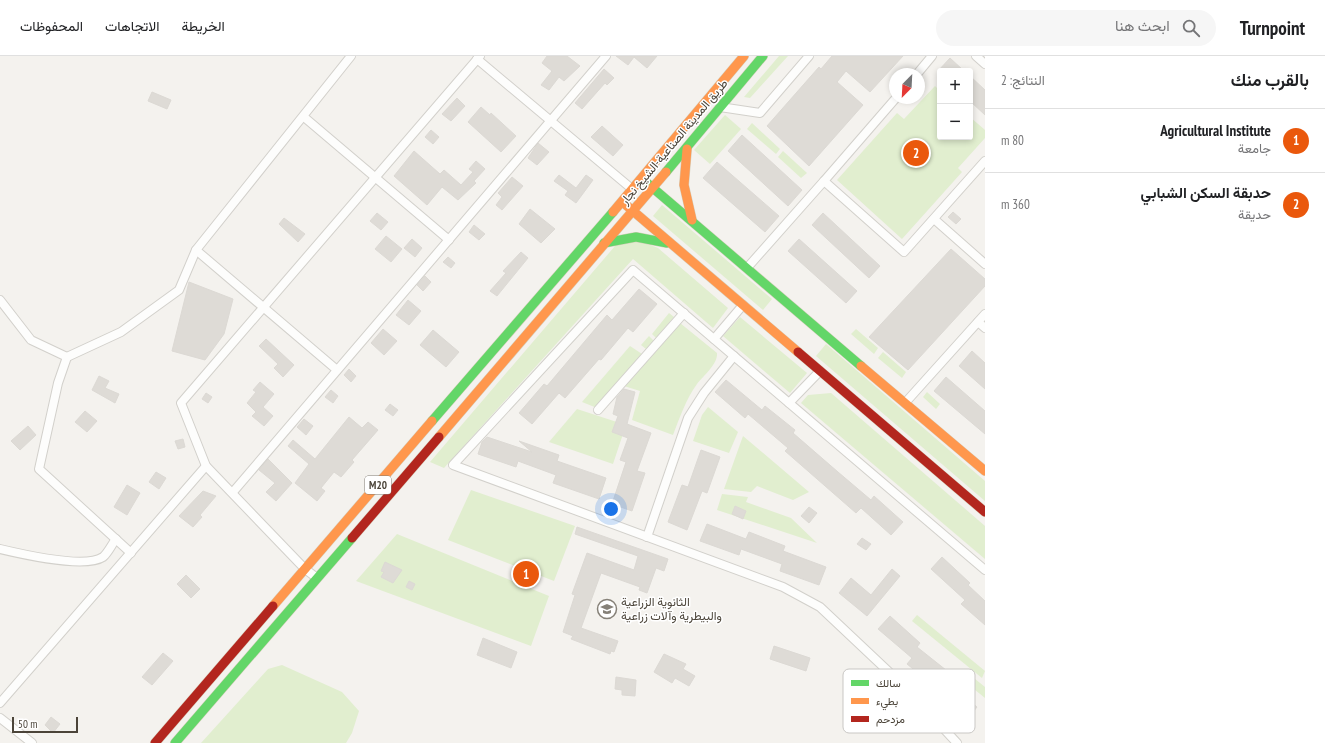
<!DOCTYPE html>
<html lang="ar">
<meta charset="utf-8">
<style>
:root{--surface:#fff;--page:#f6f6f6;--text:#202124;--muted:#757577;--line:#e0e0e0;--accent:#ea580c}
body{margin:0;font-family:"PT Sans Narrow",Vazirmatn,sans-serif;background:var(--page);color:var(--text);direction:rtl}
.controls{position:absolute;right:12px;top:12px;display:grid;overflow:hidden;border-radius:4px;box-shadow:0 2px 6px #0003}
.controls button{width:36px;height:36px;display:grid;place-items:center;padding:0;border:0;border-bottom:1px solid var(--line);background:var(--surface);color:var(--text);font:20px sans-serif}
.compass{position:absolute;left:889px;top:12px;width:36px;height:36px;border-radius:50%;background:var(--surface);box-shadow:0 2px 6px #0003;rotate:204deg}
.scale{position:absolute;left:12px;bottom:10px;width:66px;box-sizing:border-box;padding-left:4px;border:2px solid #4b4439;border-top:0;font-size:11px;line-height:14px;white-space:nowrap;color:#4b4439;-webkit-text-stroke:3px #fff;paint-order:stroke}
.you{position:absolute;left:611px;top:453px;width:14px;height:14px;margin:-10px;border:3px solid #fff;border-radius:50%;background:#1a73e8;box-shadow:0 0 0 6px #1a73e833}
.badge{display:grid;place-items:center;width:26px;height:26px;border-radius:50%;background:var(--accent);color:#fff;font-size:13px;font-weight:700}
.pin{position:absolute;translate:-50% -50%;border:2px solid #fff;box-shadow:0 1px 4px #0006}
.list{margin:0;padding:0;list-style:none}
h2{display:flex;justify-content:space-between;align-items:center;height:52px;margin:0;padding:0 16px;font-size:17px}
h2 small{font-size:13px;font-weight:400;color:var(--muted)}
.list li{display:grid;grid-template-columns:26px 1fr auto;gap:12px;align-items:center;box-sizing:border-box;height:64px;padding:0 16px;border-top:1px solid var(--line)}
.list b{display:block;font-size:15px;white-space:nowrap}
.list p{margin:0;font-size:13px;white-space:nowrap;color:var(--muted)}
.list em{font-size:13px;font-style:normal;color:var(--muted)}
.icon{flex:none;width:22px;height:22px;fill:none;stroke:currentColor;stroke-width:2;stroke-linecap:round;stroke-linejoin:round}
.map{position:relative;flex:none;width:985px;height:687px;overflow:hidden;direction:ltr}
header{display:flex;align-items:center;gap:24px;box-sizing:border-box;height:56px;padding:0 20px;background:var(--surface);border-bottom:1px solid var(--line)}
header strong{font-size:19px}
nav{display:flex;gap:22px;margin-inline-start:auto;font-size:14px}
.search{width:280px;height:36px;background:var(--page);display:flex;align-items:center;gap:10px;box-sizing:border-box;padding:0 14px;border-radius:22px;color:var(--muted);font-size:15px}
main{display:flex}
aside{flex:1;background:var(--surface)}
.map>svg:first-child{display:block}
.green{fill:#e1eecf}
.building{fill:#dedbd6;stroke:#dcd9d4}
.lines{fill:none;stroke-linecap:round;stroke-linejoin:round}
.street-casing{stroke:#d2d0cb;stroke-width:10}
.fast-casing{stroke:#d6cebb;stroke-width:10}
.slow-casing{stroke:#d6cebb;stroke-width:10}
.jam-casing{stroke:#d6cebb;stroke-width:10}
.street{stroke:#fdfdfc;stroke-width:8}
.fast{stroke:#63d668;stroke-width:9}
.slow{stroke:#ff974d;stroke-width:9}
.jam{stroke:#b3261e;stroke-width:9}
.labels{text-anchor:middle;stroke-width:3;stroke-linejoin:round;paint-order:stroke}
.shield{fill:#fff;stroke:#817c74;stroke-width:1}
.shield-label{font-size:11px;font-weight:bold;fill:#4b4439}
.street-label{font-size:12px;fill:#4b4439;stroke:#fff}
.poi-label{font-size:12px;fill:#4b4439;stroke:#fff;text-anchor:start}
.key{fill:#fff;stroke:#c9c7c4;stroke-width:1}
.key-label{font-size:11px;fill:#4b4439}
</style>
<header>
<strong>Turnpoint</strong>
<div class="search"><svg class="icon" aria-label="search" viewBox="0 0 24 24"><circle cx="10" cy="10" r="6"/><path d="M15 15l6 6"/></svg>ابحث هنا</div>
<nav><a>الخريطة</a><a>الاتجاهات</a><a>المحفوظات</a></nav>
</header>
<main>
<aside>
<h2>بالقرب منك<small>النتائج: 2</small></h2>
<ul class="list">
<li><span class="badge">1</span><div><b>Agricultural Institute</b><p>جامعة</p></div><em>80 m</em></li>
<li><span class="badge">2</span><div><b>حدبقة السكن الشبابي</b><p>حديقة</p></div><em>360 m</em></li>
</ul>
</aside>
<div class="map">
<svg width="985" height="687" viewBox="0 0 985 687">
<rect width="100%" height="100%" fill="#f4f2ee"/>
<g class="green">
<polygon points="779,0 788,0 750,42 744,41"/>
<polygon points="935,30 940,35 940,81 970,81 970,61 985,74 985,82 958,112 962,116 902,183 837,124 897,57 904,63"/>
<polygon points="725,59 741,73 710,108 694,94"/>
<polygon points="752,67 780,93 776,98 747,73"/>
<polygon points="783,95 807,117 801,122 778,101"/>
<polygon points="662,149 772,243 763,254 653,160"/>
<polygon points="621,183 638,184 658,192 728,252 713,272 633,203 444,412 430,406"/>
<polygon points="669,257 674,261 656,282 652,278"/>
<polygon points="740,261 807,317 790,337 723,280"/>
<path d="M680,267l37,30c1,11 -13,22 -20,31 -11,15 -17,33 -24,51l-41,-15 8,-29 -16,-5z"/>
<polygon points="856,273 878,292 874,298 851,278"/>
<polygon points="649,280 654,285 646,293 641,289"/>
<polygon points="826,288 985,425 985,445 816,300"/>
<polygon points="630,290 642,298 597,352 582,346"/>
<polygon points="883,296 906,316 902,322 878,302"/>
<polygon points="927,336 940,348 936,353 923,341"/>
<polygon points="831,337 985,470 985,503 801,347 808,339"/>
<polygon points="708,351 738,376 729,397 693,385 702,359"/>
<polygon points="577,353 626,369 613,408 549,386"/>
<polygon points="743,380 809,436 793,444 757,430 751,436 724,433"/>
<polygon points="471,434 575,470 554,525 448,484"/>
<polygon points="722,438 748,441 746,446 791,462 817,487 717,454"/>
<polygon points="397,478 549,540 531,590 356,525"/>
<polygon points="917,559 985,615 982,622 912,565"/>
<polygon points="282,609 342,636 359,655 352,677 346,687 201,687 268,613"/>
<polygon points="964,614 985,631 985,642 959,621"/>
</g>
<g class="building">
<polygon points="547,0 567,0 580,10 564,25 559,21 549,34 541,29 552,15 542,7"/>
<polygon points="616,0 657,0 647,12 634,1 628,9"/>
<polygon points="832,0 903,0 870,36 846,15 837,26 863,49 809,110 767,70 819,11 821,13"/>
<polygon points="950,2 964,15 938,15"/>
<polygon points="604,13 614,22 607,29 605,27 582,53 575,47"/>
<polygon points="970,20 985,34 985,59 970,45"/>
<polygon points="152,36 171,44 167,53 148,45"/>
<polygon points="457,42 465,50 451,65 442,58"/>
<polygon points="481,51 490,59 491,57 516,80 501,96 468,66"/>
<polygon points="602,70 623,89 613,100 591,81"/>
<polygon points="431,74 439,81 433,88 425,81"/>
<polygon points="742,79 802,134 788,150 728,95"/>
<polygon points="538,87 549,96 537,109 528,102"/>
<polygon points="414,95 440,118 444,114 461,129 473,116 469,113 476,105 485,113 474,125 476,127 458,144 442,131 427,149 394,120"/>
<polygon points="717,106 779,160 765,176 703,122"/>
<polygon points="559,119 576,132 586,119 593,124 576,147 565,139 568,135 554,125"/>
<polygon points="512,121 523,130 502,154 496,149 502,141 498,137"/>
<polygon points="530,153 555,173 541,187 519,168"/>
<polygon points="953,156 961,163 956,168 948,161"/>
<polygon points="377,157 388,166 381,174 370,165"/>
<polygon points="823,157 880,210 869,222 812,169"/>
<polygon points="284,162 305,178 298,186 279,168"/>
<polygon points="474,169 485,178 479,184 469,176"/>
<polygon points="386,180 402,193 391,206 375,193"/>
<polygon points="412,183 422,192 415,201 404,192"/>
<polygon points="799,183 857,235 846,247 788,195"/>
<polygon points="951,193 985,223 985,230 908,314 869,281"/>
<polygon points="521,196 528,202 497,240 490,235 506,217 503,215"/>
<polygon points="448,201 455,207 451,212 443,206"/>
<polygon points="425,220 431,226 423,235 417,229"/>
<polygon points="189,226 233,243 224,278 205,304 172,295"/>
<polygon points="639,233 657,248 633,276 628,272 601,304 599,303 565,342 559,337 532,368 519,357 544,328 547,330 607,259 612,264"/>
<polygon points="408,244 421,255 409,269 396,259"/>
<polygon points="383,273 397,285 384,299 371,287"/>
<polygon points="433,274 459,296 446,311 420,289"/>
<polygon points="266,283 294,309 283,321 274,312 278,308 259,290"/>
<polygon points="972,295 985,307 985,333 959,310"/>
<polygon points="349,313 356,320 351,326 344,319"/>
<polygon points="99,320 109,325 105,332 119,338 115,347 92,334"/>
<polygon points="946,321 985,355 985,378 934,335"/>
<polygon points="726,324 762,354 765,350 795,374 793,377 838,416 871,444 874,440 903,466 891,479 861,452 856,457 785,395 788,392 748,358 745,362 715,336"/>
<polygon points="260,326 274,338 263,351 273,360 264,370 252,360 256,356 247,347 256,336 253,334"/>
<polygon points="624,333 635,336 627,368 651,377 637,415 645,417 632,455 612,448 626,406 620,404 628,382 612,376 618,360 613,358 617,341"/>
<polygon points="331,334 338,340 333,347 325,341"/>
<polygon points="206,337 212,341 208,347 202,343"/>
<polygon points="390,348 398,354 393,360 385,354"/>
<polygon points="85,355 97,365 87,376 75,366"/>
<polygon points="349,361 362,372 368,366 378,374 352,404 354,406 341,421 334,416 321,432 325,435 317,445 295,427 309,408 288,390 293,384 315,403"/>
<polygon points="304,363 313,370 306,379 297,371"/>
<polygon points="28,370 36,379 20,394 11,385"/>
<polygon points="487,381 532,396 519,385 559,399 557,405 606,422 599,443 553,427 556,419 518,405 516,411 478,398 482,386"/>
<polygon points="183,383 185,391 178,393 175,385"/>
<polygon points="701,394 720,401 707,437 702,435 687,474 668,466 682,429 688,431"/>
<polygon points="268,403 292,427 276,445 266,436 275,427 259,414"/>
<polygon points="156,416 166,422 159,433 149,426"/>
<polygon points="127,429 140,437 127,459 114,451"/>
<polygon points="203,435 216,440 200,459 202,461 193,471 179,460"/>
<polygon points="735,450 746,455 743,463 732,458"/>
<polygon points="809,451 817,457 809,467 801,460"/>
<polygon points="707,468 746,483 749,476 785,490 783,495 826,511 819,529 780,515 782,508 741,493 739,499 700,485"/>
<polygon points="577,471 668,503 664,515 656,512 647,537 639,534 640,531 601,517 581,572 618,585 614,596 611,595 610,598 571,583 573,580 563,576 575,539 572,538 587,497 634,514 638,500 575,478"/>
<polygon points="862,482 871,488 866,494 857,488"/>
<polygon points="942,501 970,527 968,529 985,545 985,569 961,548 965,544 931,513"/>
<polygon points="385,506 402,514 393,527 381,521 384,516 381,515"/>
<polygon points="892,513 900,520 867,560 839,537 851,522 871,539"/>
<polygon points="186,519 200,533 191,542 177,528"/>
<polygon points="409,525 415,528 412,534 406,531"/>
<polygon points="890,560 920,587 917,591 951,618 945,624 977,651 965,666 935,641 940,635 907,608 912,602 878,573"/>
<polygon points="483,582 517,596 511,612 477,599"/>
<polygon points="774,590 810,602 806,615 770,603"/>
<polygon points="163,597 173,605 152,629 142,621"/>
<polygon points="664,598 686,608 683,613 695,620 689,630 675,622 672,627 654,616"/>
<polygon points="616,621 636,624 635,640 622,639 622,634 615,633"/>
<polygon points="51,661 60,668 53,677 45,669"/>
</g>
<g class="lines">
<g class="street-casing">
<g id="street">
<polyline points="976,0 985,8"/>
<polyline points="477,3 632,133"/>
<polyline points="917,18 932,0"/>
<polyline points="720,51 760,57 809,0"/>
<polyline points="304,61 449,184"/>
<polyline points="824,125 896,42"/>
<polyline points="934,163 985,208"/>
<polyline points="196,194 337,314"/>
<polyline points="747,212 824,125 904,196 985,105"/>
<polyline points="0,244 31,284 67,301 58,327 39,413 131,497"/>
<polyline points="978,266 985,272"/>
<polyline points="714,283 743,249"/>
<polyline points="67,301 121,276 179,234 196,194 351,0"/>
<polyline points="789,347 820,315"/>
<polyline points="905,347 985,258"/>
<polyline points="598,354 684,257"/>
<polyline points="233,436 606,0"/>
<polyline points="647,481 688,362 704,337 734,300"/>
<path d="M0,493c21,5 85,20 103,8 5,-4 9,-13 13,-18"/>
<polyline points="317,522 305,513 206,410 181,347 480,0"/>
<polyline points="0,647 206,410"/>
<polyline points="0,662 32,687"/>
<polyline points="957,687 907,633 820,551 783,531 453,409 633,214 985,514"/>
</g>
</g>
<g class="fast-casing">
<g id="fast">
<polyline points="666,116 763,0"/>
<polyline points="647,127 861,310"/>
<polyline points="604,187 636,181 667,187"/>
<polyline points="432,365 613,156"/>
<polyline points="175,687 352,482"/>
</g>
</g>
<g class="slow-casing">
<g id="slow">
<polyline points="687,93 684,129 692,164"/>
<polyline points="626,149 798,296"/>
<polyline points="613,156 744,0"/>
<polyline points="861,310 985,415"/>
<polyline points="439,381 666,116"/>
<polyline points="273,550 432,365"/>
</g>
</g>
<g class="jam-casing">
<g id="jam">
<polyline points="798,296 985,456"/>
<polyline points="352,482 439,381"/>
<polyline points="155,687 273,550"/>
</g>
</g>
<use href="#street" class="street"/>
<use href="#fast" class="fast"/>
<use href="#slow" class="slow"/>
<use href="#jam" class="jam"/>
</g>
<defs>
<g id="school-ring" transform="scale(1)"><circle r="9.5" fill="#fff" stroke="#868178" stroke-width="1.5"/><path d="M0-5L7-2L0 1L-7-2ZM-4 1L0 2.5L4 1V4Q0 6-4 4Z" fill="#868178"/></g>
</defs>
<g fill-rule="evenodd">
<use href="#school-ring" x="607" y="553"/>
</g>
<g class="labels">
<rect class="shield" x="365" y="420" width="26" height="18" rx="3"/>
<g class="shield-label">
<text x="378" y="433">M20</text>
</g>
<g class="street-label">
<text transform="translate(674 86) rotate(-50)" y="4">طريق المدينة الصناعية-الشيخ نجار</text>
</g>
<g class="poi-label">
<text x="621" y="550">الثانوية الزراعية<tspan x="621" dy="14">والبيطرية وآلات زراعية</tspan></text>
</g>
</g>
<rect x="843" y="613" width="132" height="64" rx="6" class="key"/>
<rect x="851" y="624" width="18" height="6" fill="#63d668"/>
<rect x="851" y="642" width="18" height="6" fill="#ff974d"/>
<rect x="851" y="660" width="18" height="6" fill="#b3261e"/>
<g class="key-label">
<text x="876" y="631">سالك</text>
<text x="876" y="649">بطيء</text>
<text x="876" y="667">مزدحم</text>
</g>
</svg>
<div class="controls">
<button>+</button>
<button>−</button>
</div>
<svg class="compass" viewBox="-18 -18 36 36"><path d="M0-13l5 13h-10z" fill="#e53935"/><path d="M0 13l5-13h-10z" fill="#757577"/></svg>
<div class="scale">50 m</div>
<div class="you"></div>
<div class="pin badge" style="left:526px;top:518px">1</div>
<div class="pin badge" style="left:916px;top:97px">2</div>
</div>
</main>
